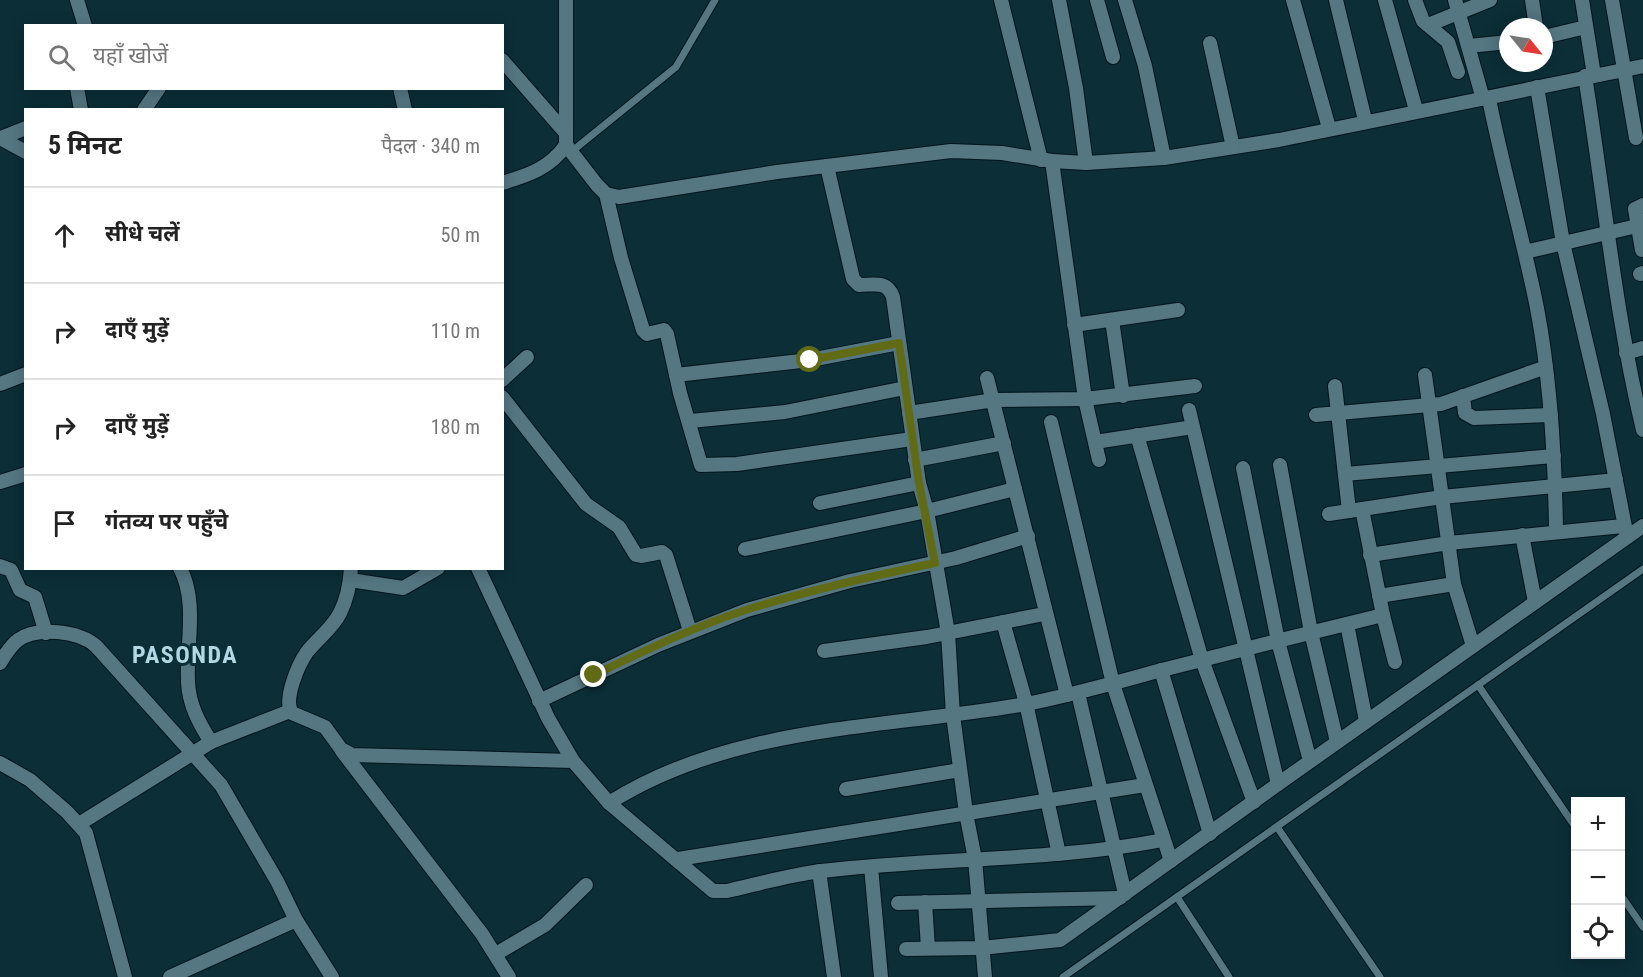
<!DOCTYPE html>
<html lang="hi">
<meta charset="utf-8">
<style>
:root{--surface:#fff;--page:#f2f2f2;--text:#222;--muted:#767676;--line:#e0e0e0}
body{margin:0;font-family:"Roboto Condensed","Noto Sans Devanagari",sans-serif;background:var(--page);color:var(--text)}
.controls{position:absolute;right:18px;bottom:18px;display:grid;overflow:hidden;border-radius:0px;box-shadow:0 3px 15px #0003}
.controls button{width:54px;height:54px;display:grid;place-items:center;padding:0;border:0;border-bottom:2px solid var(--line);background:var(--surface);color:var(--text);font:30px sans-serif}
.compass{position:absolute;left:1499px;top:18px;width:54px;height:54px;border-radius:50%;background:var(--surface);box-shadow:0 3px 15px #0003;rotate:120deg}
.stop{position:absolute;width:18px;height:18px;margin:-14px;border:4px solid #616b15;border-radius:50%;background:#fff}
.stop.end{background:#616b15;border-color:#fff;box-shadow:0 2px 6px #0008}
.list{margin:0;padding:0;list-style:none}
h2{display:flex;justify-content:space-between;align-items:center;height:78px;margin:0;padding:0 24px;font-size:26px}
h2 small{font-size:20px;font-weight:400;color:var(--muted)}
.list li{display:grid;grid-template-columns:39px 1fr auto;gap:18px;align-items:center;box-sizing:border-box;height:96px;padding:0 24px;border-top:2px solid var(--line)}
.list b{display:block;font-size:22px;white-space:nowrap}
.list em{font-size:20px;font-style:normal;color:var(--muted)}
.icon{flex:none;width:33px;height:33px;fill:none;stroke:currentColor;stroke-width:2;stroke-linecap:round;stroke-linejoin:round}
.map{position:relative;flex:none;width:1643px;height:977px;overflow:hidden}
.search{position:absolute;background:var(--surface);box-shadow:0 3px 15px #0003;left:24px;top:24px;width:480px;height:66px;display:flex;align-items:center;gap:15px;box-sizing:border-box;padding:0 21px;border-radius:0px;color:var(--muted);font-size:22px}
.panel{position:absolute;background:var(--surface);box-shadow:0 3px 15px #0003;left:24px;top:108px;width:480px;height:462px;border-radius:0px}
.map>svg:first-child{display:block}
.lines{fill:none;stroke-linecap:round;stroke-linejoin:round}
.service-casing{stroke:#00151c;stroke-width:9}
.minor-casing{stroke:#00151c;stroke-width:16}
.service{stroke:#547782;stroke-width:7}
.minor{stroke:#547782;stroke-width:14}
.route{stroke:#616b15;stroke-width:8}
.labels{text-anchor:middle;stroke-width:6;stroke-linejoin:round;paint-order:stroke}
.district-label{font-size:24px;font-weight:bold;letter-spacing:1.5px;fill:#b3d8e4;stroke:#0b2e37}
</style>
<div class="map">
<svg width="1643" height="977" viewBox="0 0 1643 977">
<rect width="100%" height="100%" fill="#0b2e37"/>
<g class="lines">
<g class="service-casing">
<g id="service">
<polyline points="571,152 676,67 715,0"/>
<polyline points="1478,685 1576,828"/>
<polyline points="1277,827 1380,977"/>
<polyline points="1620,894 1643,927"/>
<polyline points="1177,897 1229,977"/>
<polyline points="1063,977 1643,569"/>
</g>
</g>
<g class="minor-casing">
<g id="minor">
<polyline points="77,0 85,26"/>
<polyline points="566,0 566,145 597,185 606,194 619,197 777,172 951,151 1002,153 1052,161 1086,163 1164,158 1279,140 1643,66"/>
<polyline points="1001,0 1041,160"/>
<polyline points="1059,0 1076,88 1086,163"/>
<polyline points="1097,0 1113,57"/>
<polyline points="1125,0 1145,66 1164,158"/>
<polyline points="1293,0 1329,128"/>
<polyline points="1336,0 1365,120"/>
<polyline points="1385,0 1416,110"/>
<polyline points="1415,0 1423,21 1448,42 1458,72"/>
<polyline points="1455,0 1483,99"/>
<polyline points="1532,0 1536,27"/>
<polyline points="1582,0 1594,75"/>
<polyline points="1612,0 1636,138"/>
<polyline points="1428,25 1490,0"/>
<polyline points="1544,37 1586,27"/>
<polyline points="1210,43 1233,147"/>
<polyline points="1469,46 1508,42"/>
<polyline points="502,60 564,131"/>
<path d="M1585,76c19,118 30,237 58,354"/>
<polyline points="1537,87 1563,243 1603,414 1627,537"/>
<polyline points="77,88 81,110"/>
<polyline points="400,88 405,110"/>
<path d="M1489,99c14,70 34,139 48,209 14,74 18,148 19,223"/>
<polyline points="144,110 159,88"/>
<polyline points="0,138 26,152"/>
<polyline points="1,138 26,128"/>
<polyline points="1052,161 1085,399 1099,460"/>
<path d="M827,166l26,113 6,6c15,0 28,-5 34,12l26,186 8,28 21,122 5,82 13,98 9,46 10,118"/>
<path d="M502,183c27,-8 48,-15 64,-38"/>
<polyline points="606,194 621,258 643,330 647,334 664,330 667,334 680,393 701,465 737,464 912,439"/>
<polyline points="1642,250 1635,209 1643,205"/>
<polyline points="1525,252 1637,226"/>
<polyline points="1640,274 1643,273"/>
<polyline points="1112,320 1123,396"/>
<polyline points="1074,325 1178,310"/>
<polyline points="1626,353 1643,348"/>
<polyline points="676,375 810,360 899,343"/>
<polyline points="1425,375 1454,584 1473,646"/>
<polyline points="987,378 1067,695"/>
<polyline points="502,380 527,357"/>
<polyline points="0,384 26,374"/>
<polyline points="1335,386 1349,511"/>
<polyline points="1463,396 1465,413 1474,418 1551,415"/>
<polyline points="502,397 586,504 619,527 636,555 641,556 662,552 666,555 690,631"/>
<polyline points="909,413 994,400 1085,399 1195,386"/>
<polyline points="1316,415 1441,404 1546,367"/>
<polyline points="690,421 785,412 905,388"/>
<polyline points="1051,422 1113,684 1171,861"/>
<polyline points="1137,435 1202,660 1254,802"/>
<polyline points="1095,442 1193,427"/>
<polyline points="915,460 1004,443"/>
<polyline points="1280,465 1311,632 1337,742"/>
<polyline points="1243,468 1278,641 1310,761"/>
<polyline points="1345,474 1554,456"/>
<polyline points="0,482 26,474"/>
<polyline points="820,503 919,483"/>
<polyline points="1362,509 1383,615 1395,662"/>
<polyline points="1329,514 1442,497 1616,480"/>
<polyline points="1522,535 1535,602"/>
<polyline points="745,549 927,511 1015,489"/>
<polyline points="1370,555 1449,543 1623,526"/>
<polyline points="0,566 11,570 20,590 35,597 46,633"/>
<path d="M180,568c18,34 6,77 8,114 1,23 11,41 23,60"/>
<path d="M351,568c-1,16 -4,31 -11,45 -8,16 -23,26 -33,39 -9,13 -24,48 -15,61l33,14 16,22 11,6 221,6"/>
<path d="M478,568l70,150 25,43 36,42 104,88h14c31,-7 62,-16 94,-20 114,-14 229,-9 342,-31"/>
<polyline points="350,580 403,588 438,568"/>
<polyline points="1379,596 1454,584"/>
<polyline points="1003,622 1026,703 1059,854"/>
<polyline points="1347,624 1366,721"/>
<polyline points="824,651 927,637 1044,614"/>
<path d="M0,663c5,-8 10,-17 18,-23 19,-14 61,-9 78,6l125,139 56,96 19,39 36,57"/>
<polyline points="1161,670 1210,834"/>
<polyline points="1078,693 1125,894"/>
<polyline points="539,701 658,645 747,610 850,581 956,558 1028,536"/>
<polyline points="342,751 482,934 509,977"/>
<polyline points="0,763 30,780 67,812 86,833 125,977"/>
<polyline points="1278,784 1643,526"/>
<polyline points="846,789 960,770"/>
<path d="M609,803c125,-79 276,-74 417,-99 46,-9 91,-22 136,-34 74,-19 147,-37 221,-55"/>
<polyline points="79,824 211,742 290,711"/>
<polyline points="678,859 1145,785"/>
<polyline points="871,867 881,977"/>
<polyline points="819,871 834,977"/>
<polyline points="925,902 928,948"/>
<polyline points="898,903 1120,898"/>
<polyline points="906,949 981,948 1060,940 1278,784 1189,410"/>
<polyline points="496,954 545,925 586,885"/>
<polyline points="170,977 296,920"/>
</g>
</g>
<use href="#service" class="service"/>
<use href="#minor" class="minor"/>
</g>
<g class="lines">
<path class="route" d="M594,675c50,-24 101,-49 155,-66 61,-19 123,-33 186,-46l-16,-80 -20,-140 -89,17"/>
</g>
<g class="labels">
<g class="district-label">
<text x="185" y="663">PASONDA</text>
</g>
</g>
</svg>
<div class="controls">
<button>+</button>
<button>−</button>
<button><svg class="icon" aria-label="locate" viewBox="0 0 24 24"><circle cx="12" cy="12" r="6"/><path d="M12 2v4M12 18v4M2 12h4M18 12h4"/></svg></button>
</div>
<svg class="compass" viewBox="-18 -18 36 36"><path d="M0-13l5 13h-10z" fill="#e53935"/><path d="M0 13l5-13h-10z" fill="#767676"/></svg>
<div class="stop" style="left:810px;top:360px"></div>
<div class="stop end" style="left:594px;top:675px"></div>
<div class="search"><svg class="icon" aria-label="search" viewBox="0 0 24 24"><circle cx="10" cy="10" r="6"/><path d="M15 15l6 6"/></svg>यहाँ खोजें</div>
<section class="panel">
<h2>5 मिनट<small>पैदल · 340 m</small></h2>
<ul class="list">
<li><svg class="icon" aria-label="ahead" viewBox="0 0 24 24"><path d="M12 20V5M6 11l6-6 6 6"/></svg><div><b>सीधे चलें</b></div><em>50 m</em></li>
<li><svg class="icon" aria-label="right" viewBox="0 0 24 24"><path d="M7 20v-9h11M14 6l5 5-5 5"/></svg><div><b>दाएँ मुड़ें</b></div><em>110 m</em></li>
<li><svg class="icon" aria-label="right" viewBox="0 0 24 24"><path d="M7 20v-9h11M14 6l5 5-5 5"/></svg><div><b>दाएँ मुड़ें</b></div><em>180 m</em></li>
<li><svg class="icon" aria-label="arrive" viewBox="0 0 24 24"><path d="M6 21V4h12l-3 4 3 4H6"/></svg><div><b>गंतव्य पर पहुँचे</b></div></li>
</ul>
</section>
</div>
